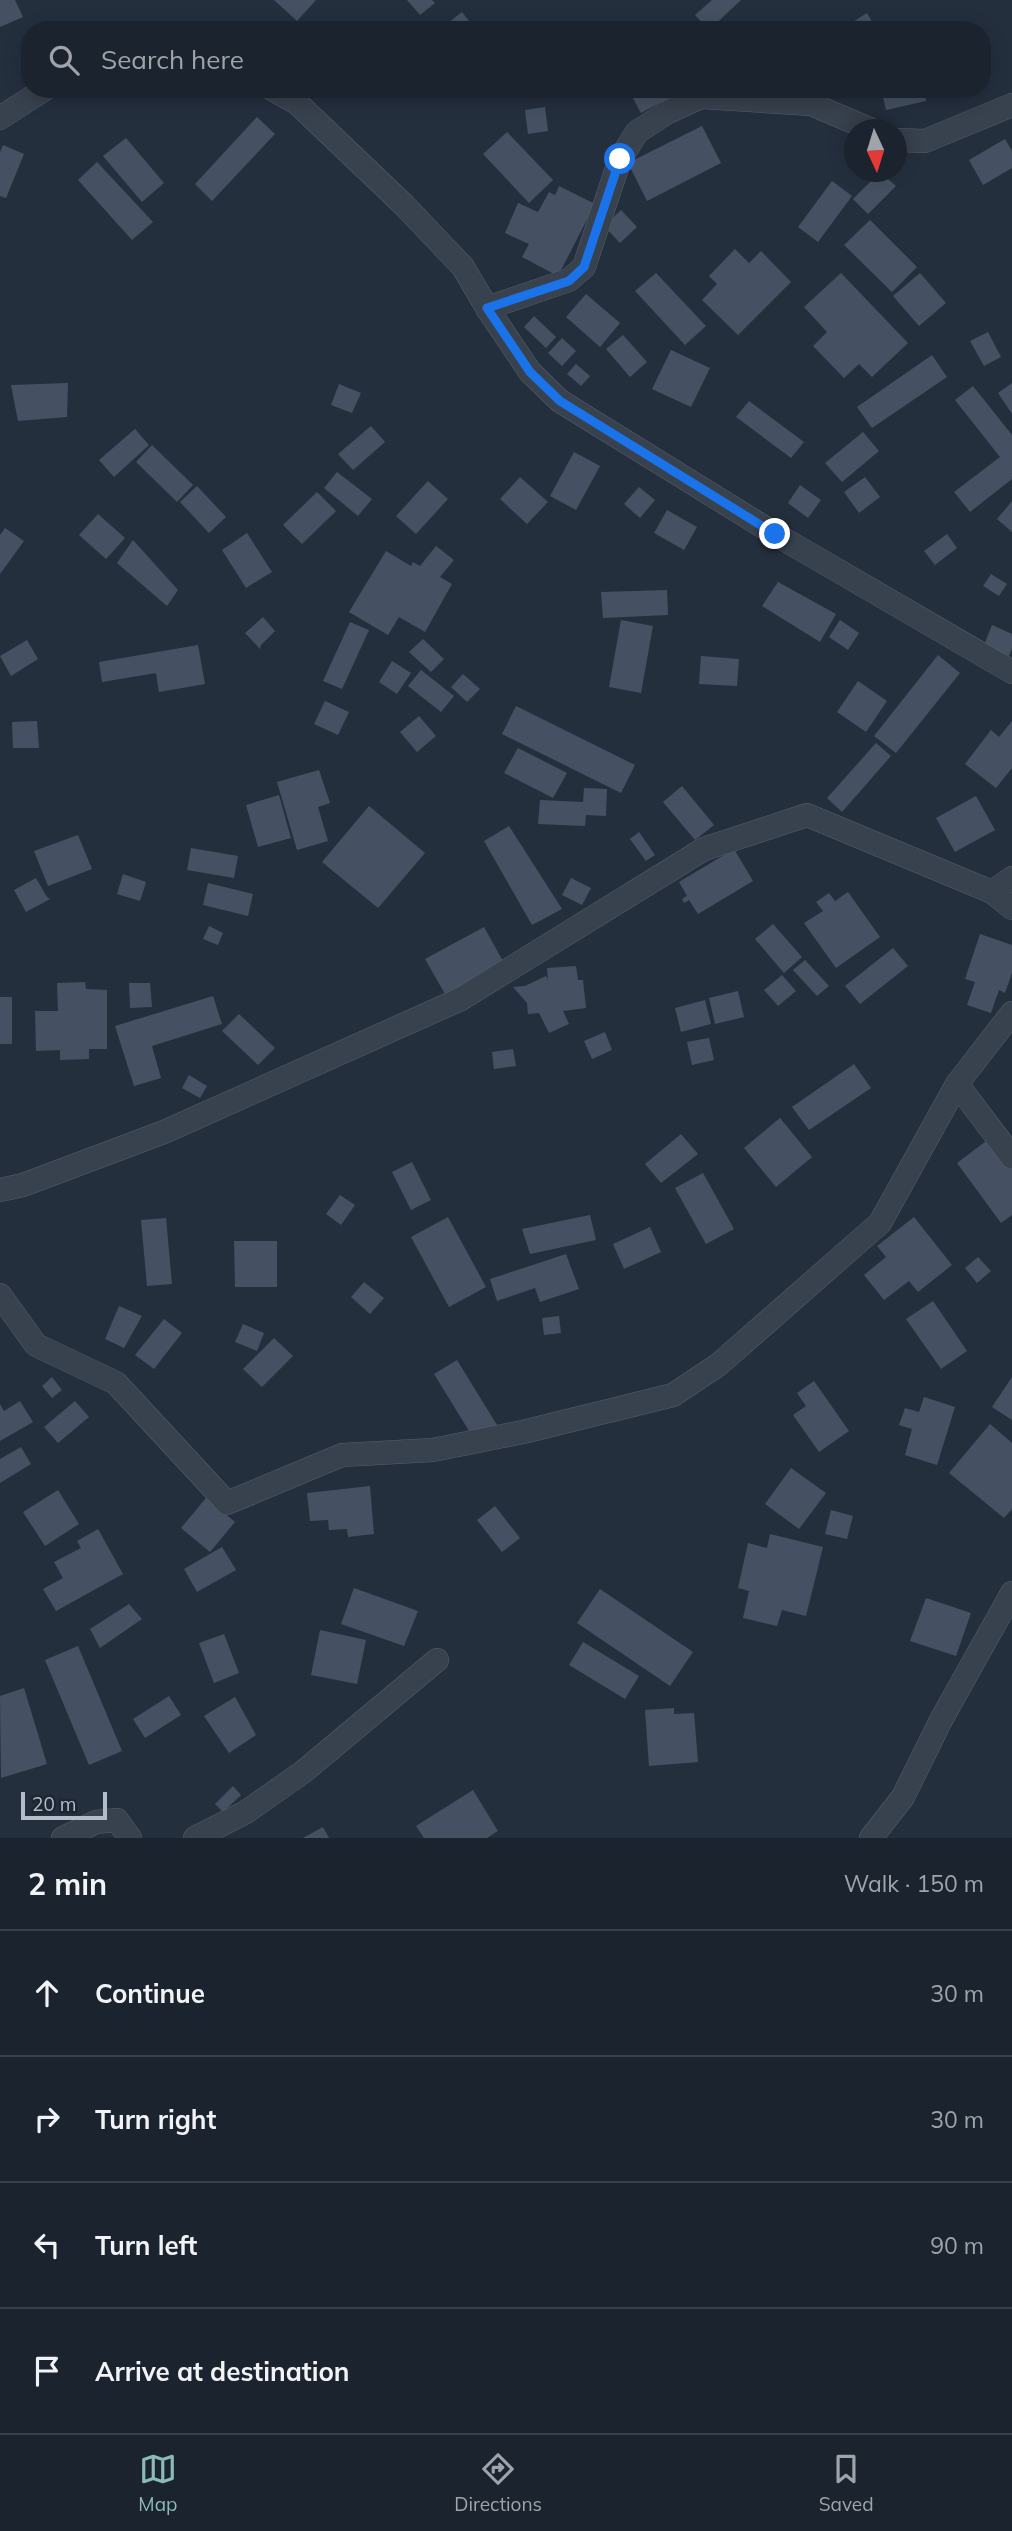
<!DOCTYPE html>
<meta charset="utf-8">
<style>
:root{--surface:#1b232e;--page:#282f3a;--text:#f1f3f6;--muted:#a0a4aa;--line:#39404a;--accent:#8bbbb9}
body{margin:0;font-family:Mulish,sans-serif;background:var(--page);color:var(--text)}
.compass{position:absolute;left:844px;top:119px;width:63px;height:63px;border-radius:50%;background:var(--surface);box-shadow:0 4px 18px #0003;rotate:176deg}
.scale{position:absolute;left:21px;bottom:18px;width:86px;box-sizing:border-box;padding-left:7px;border:4px solid #b4bcc9;border-top:0;font-size:19px;line-height:24px;white-space:nowrap;color:#b4bcc9;-webkit-text-stroke:5px #1d2633;paint-order:stroke}
.stop{position:absolute;width:21px;height:21px;margin:-16px;border:5px solid #1a73e8;border-radius:50%;background:#fff}
.stop.end{background:#1a73e8;border-color:#fff;box-shadow:0 2px 7px #0008}
.list{margin:0;padding:0;list-style:none}
h2{display:flex;justify-content:space-between;align-items:center;height:91px;margin:0;padding:0 28px;font-size:30px}
h2 small{font-size:23px;font-weight:400;color:var(--muted)}
.list li{display:grid;grid-template-columns:46px 1fr auto;gap:21px;align-items:center;box-sizing:border-box;height:126px;padding:0 28px;border-top:2px solid var(--line)}
.list b{display:block;font-size:26px;white-space:nowrap}
.list em{font-size:23px;font-style:normal;color:var(--muted)}
.icon{flex:none;width:38px;height:38px;fill:none;stroke:currentColor;stroke-width:2;stroke-linecap:round;stroke-linejoin:round}
.map{position:relative;flex:none;width:1012px;height:1838px;overflow:hidden}
.search{position:absolute;background:var(--surface);box-shadow:0 4px 18px #0003;left:21px;right:21px;top:21px;height:77px;display:flex;align-items:center;gap:18px;box-sizing:border-box;padding:0 24px;border-radius:28px;color:var(--muted);font-size:26px}
.sheet{height:595px;background:var(--surface)}
nav{display:flex;justify-content:space-around;align-items:center;box-sizing:border-box;height:98px;border-top:2px solid var(--line);background:var(--surface);font-size:19px;color:var(--muted)}
nav a{display:grid;justify-items:center;gap:4px}
nav .on{color:var(--accent)}
.map>svg:first-child{display:block}
.building{fill:#455162}
.lines{fill:none;stroke-linecap:round;stroke-linejoin:round}
.minor-casing{stroke:#565f6c;stroke-width:24}
.minor{stroke:#38414e;stroke-width:23}
.route{stroke:#1a73e8;stroke-width:9}
</style>
<div class="map">
<svg width="1012" height="1838" viewBox="0 0 1012 1838">
<rect width="100%" height="100%" fill="#242f3e"/>
<g class="building">
<polygon points="0,0 15,0 23,17 0,27"/>
<polygon points="274,0 316,0 297,21"/>
<polygon points="407,0 432,0 435,3 420,15"/>
<polygon points="712,0 741,0 709,30 695,15"/>
<polygon points="462,12 476,30 439,30"/>
<polygon points="867,13 877,30 840,30"/>
<polygon points="628,89 675,89 677,94 641,113"/>
<polygon points="881,89 924,89 926,101 886,110"/>
<polygon points="545,107 548,131 528,134 525,110"/>
<polygon points="257,117 275,134 212,201 195,184"/>
<polygon points="702,126 721,163 647,201 628,163"/>
<polygon points="507,132 553,180 529,203 483,154"/>
<polygon points="126,138 164,183 142,202 103,156"/>
<polygon points="1005,139 1012,151 1012,168 983,185 969,160"/>
<polygon points="3,145 24,154 6,198 0,196 0,152"/>
<polygon points="97,162 153,222 132,240 78,180"/>
<polygon points="880,172 896,186 868,214 853,199"/>
<polygon points="832,181 852,196 818,242 798,227"/>
<polygon points="559,186 595,204 558,276 522,257 529,244 505,233 518,203 538,212 549,192 555,195"/>
<polygon points="621,210 637,227 620,243 604,226"/>
<polygon points="870,220 917,267 892,292 844,245"/>
<polygon points="735,249 749,263 761,251 791,282 738,335 702,300 717,284 709,276"/>
<polygon points="656,273 706,326 685,345 635,291"/>
<polygon points="841,273 908,343 872,377 859,364 844,378 813,346 827,332 804,307"/>
<polygon points="920,273 946,303 919,326 893,296"/>
<polygon points="586,294 620,323 600,347 566,317"/>
<polygon points="534,316 556,337 546,348 524,327"/>
<polygon points="988,332 1001,357 984,366 970,341"/>
<polygon points="623,335 647,362 630,377 606,349"/>
<polygon points="562,338 576,351 562,366 548,353"/>
<polygon points="671,350 710,368 691,407 652,389"/>
<polygon points="932,355 947,377 872,428 857,407"/>
<polygon points="576,364 590,376 581,386 567,374"/>
<polygon points="68,383 67,417 18,421 11,385"/>
<polygon points="1012,383 1012,414 998,393"/>
<polygon points="339,384 361,393 352,413 331,405"/>
<polygon points="973,386 1012,435 1012,479 970,512 954,492 1000,457 955,400"/>
<polygon points="749,401 804,442 791,458 736,417"/>
<polygon points="371,426 385,442 353,470 338,454"/>
<polygon points="135,429 149,445 114,477 99,460"/>
<polygon points="863,432 879,451 842,482 825,463"/>
<polygon points="152,445 193,485 177,502 136,462"/>
<polygon points="574,452 600,466 576,510 550,496"/>
<polygon points="337,472 372,499 358,516 324,488"/>
<polygon points="520,477 548,502 527,524 500,499"/>
<polygon points="865,477 880,497 859,513 844,492"/>
<polygon points="428,481 448,499 416,534 396,516"/>
<polygon points="800,485 821,500 808,518 788,503"/>
<polygon points="197,486 226,517 209,533 180,502"/>
<polygon points="639,487 655,500 640,518 624,504"/>
<polygon points="317,492 336,511 302,544 283,525"/>
<polygon points="1012,501 1012,532 997,519"/>
<polygon points="667,510 697,527 684,550 654,533"/>
<polygon points="98,514 125,538 106,559 79,535"/>
<polygon points="5,528 24,541 0,574 0,535"/>
<polygon points="247,533 272,572 246,588 222,550"/>
<polygon points="947,534 957,548 935,565 924,551"/>
<polygon points="133,540 178,590 167,606 117,563"/>
<polygon points="436,546 454,560 440,577 452,584 425,632 399,617 388,635 349,612 386,551 411,566 413,562 420,566"/>
<polygon points="991,574 1007,584 999,596 983,586"/>
<polygon points="778,582 836,614 820,642 762,606"/>
<polygon points="667,590 668,615 603,618 601,592"/>
<polygon points="263,617 275,631 261,645 260,649 245,633"/>
<polygon points="621,620 653,626 641,693 609,687"/>
<polygon points="840,620 859,633 848,650 829,637"/>
<polygon points="350,622 369,630 342,689 323,681"/>
<polygon points="992,625 1012,634 1012,648 1009,656 984,645"/>
<polygon points="423,639 444,659 431,672 409,652"/>
<polygon points="27,640 38,659 11,676 0,656"/>
<polygon points="198,645 205,684 159,692 156,673 102,682 99,662"/>
<polygon points="938,655 960,673 896,753 874,736"/>
<polygon points="701,656 739,659 737,686 699,684"/>
<polygon points="392,661 411,673 397,694 379,682"/>
<polygon points="421,670 454,696 441,712 408,686"/>
<polygon points="463,674 480,689 467,702 451,687"/>
<polygon points="858,681 887,701 866,732 837,712"/>
<polygon points="325,701 349,712 338,735 314,724"/>
<polygon points="516,706 635,765 621,793 502,734"/>
<polygon points="419,716 436,736 417,752 400,732"/>
<polygon points="37,721 39,748 13,748 12,722"/>
<polygon points="1012,721 1012,768 996,788 965,764 991,730 999,737"/>
<polygon points="876,743 891,756 842,812 827,798"/>
<polygon points="518,748 567,773 553,798 504,773"/>
<polygon points="319,770 330,803 318,807 328,841 297,850 277,782"/>
<polygon points="682,786 714,825 695,840 663,802"/>
<polygon points="584,788 607,789 606,816 586,815 585,826 538,824 540,800 583,802"/>
<polygon points="279,795 291,838 258,847 246,805"/>
<polygon points="976,796 995,830 955,852 936,818"/>
<polygon points="369,806 425,853 378,908 322,862"/>
<polygon points="509,826 562,909 532,925 484,841"/>
<polygon points="639,832 655,855 646,861 630,839"/>
<polygon points="78,835 92,869 48,886 34,851"/>
<polygon points="191,848 238,856 234,878 187,870"/>
<polygon points="734,849 753,881 698,914 689,900 684,903 682,899 687,896 679,882"/>
<polygon points="123,874 146,882 140,901 117,894"/>
<polygon points="36,878 47,897 50,899 26,912 14,890"/>
<polygon points="571,878 591,888 582,905 562,895"/>
<polygon points="208,883 253,894 248,916 203,905"/>
<polygon points="848,892 880,937 836,968 804,923 823,911 816,902 829,893 835,901"/>
<polygon points="773,924 802,957 784,973 755,939"/>
<polygon points="209,926 223,933 218,945 203,939"/>
<polygon points="484,927 504,963 445,994 425,959"/>
<polygon points="980,934 1012,945 1012,973 1005,993 999,990 991,1013 967,1005 975,982 965,979"/>
<polygon points="893,948 908,966 860,1004 845,986"/>
<polygon points="805,960 829,986 817,996 793,970"/>
<polygon points="576,966 578,980 583,980 586,1008 563,1011 569,1024 549,1033 539,1013 528,1014 527,1003 513,987 525,986 546,976 548,979 547,968"/>
<polygon points="782,975 796,991 778,1006 764,990"/>
<polygon points="85,982 86,989 107,990 107,1049 89,1049 89,1059 60,1060 60,1050 36,1051 35,1011 58,1011 57,983"/>
<polygon points="129,983 150,983 152,1007 130,1008"/>
<polygon points="738,991 744,1017 715,1024 709,998"/>
<polygon points="213,996 222,1024 152,1046 161,1078 134,1086 115,1026"/>
<rect x="0" y="997" width="12" height="47"/>
<polygon points="705,1000 711,1024 681,1032 675,1008"/>
<polygon points="239,1014 275,1048 258,1065 222,1031"/>
<polygon points="605,1032 612,1050 592,1059 584,1041"/>
<polygon points="709,1038 714,1060 692,1065 687,1042"/>
<polygon points="513,1049 516,1066 494,1069 492,1052"/>
<polygon points="854,1064 871,1088 809,1130 792,1107"/>
<polygon points="189,1075 207,1086 200,1098 182,1088"/>
<polygon points="780,1118 812,1157 776,1187 744,1148"/>
<polygon points="681,1134 698,1154 661,1183 645,1164"/>
<polygon points="989,1139 1012,1169 1012,1215 1001,1223 957,1163"/>
<polygon points="412,1162 431,1200 411,1210 392,1172"/>
<polygon points="703,1173 734,1229 706,1244 675,1188"/>
<polygon points="340,1195 355,1205 341,1225 326,1214"/>
<polygon points="590,1215 596,1240 530,1254 522,1229"/>
<polygon points="448,1217 486,1287 449,1307 411,1237"/>
<polygon points="914,1217 952,1265 918,1292 909,1281 884,1300 864,1275 886,1257 877,1246"/>
<polygon points="166,1218 172,1284 147,1286 141,1220"/>
<polygon points="650,1227 661,1252 624,1269 613,1244"/>
<polygon points="234,1241 277,1241 277,1287 235,1287"/>
<polygon points="566,1254 579,1289 540,1302 535,1288 497,1301 490,1279"/>
<polygon points="978,1257 991,1271 977,1283 965,1268"/>
<polygon points="364,1282 384,1298 370,1314 351,1297"/>
<polygon points="933,1301 967,1351 941,1369 906,1319"/>
<polygon points="119,1306 142,1316 124,1348 105,1339"/>
<polygon points="559,1316 561,1333 544,1335 542,1318"/>
<polygon points="164,1319 182,1333 154,1369 135,1355"/>
<polygon points="243,1324 264,1333 257,1351 235,1342"/>
<polygon points="274,1338 293,1356 262,1387 243,1369"/>
<polygon points="457,1360 497,1425 474,1439 434,1374"/>
<polygon points="52,1377 62,1390 52,1398 42,1386"/>
<polygon points="1012,1377 1012,1420 992,1407"/>
<polygon points="814,1381 849,1431 819,1452 793,1415 806,1406 797,1393"/>
<polygon points="924,1397 955,1407 937,1465 905,1455 912,1429 899,1425 905,1408 919,1412"/>
<polygon points="20,1401 33,1422 0,1441 0,1404 4,1411"/>
<polygon points="75,1401 89,1417 58,1443 44,1427"/>
<polygon points="990,1424 1012,1443 1012,1509 1004,1518 949,1473"/>
<polygon points="21,1447 31,1464 0,1483 0,1459"/>
<polygon points="791,1468 826,1493 799,1529 765,1504"/>
<polygon points="370,1486 374,1534 348,1537 347,1529 329,1530 328,1520 310,1521 307,1493"/>
<polygon points="58,1490 79,1524 45,1546 23,1512"/>
<polygon points="206,1498 235,1522 210,1552 181,1528"/>
<polygon points="495,1506 520,1538 502,1552 477,1520"/>
<polygon points="831,1510 853,1516 847,1539 825,1534"/>
<polygon points="98,1529 123,1574 56,1611 43,1589 63,1578 54,1562 81,1548 77,1541"/>
<polygon points="770,1534 823,1547 806,1616 782,1610 777,1626 743,1618 749,1591 738,1588 748,1543 767,1548"/>
<polygon points="222,1547 236,1570 197,1592 184,1569"/>
<polygon points="354,1588 418,1611 404,1646 341,1624"/>
<polygon points="600,1589 693,1652 670,1686 577,1623"/>
<polygon points="926,1598 971,1613 956,1656 910,1641"/>
<polygon points="129,1604 142,1619 100,1648 90,1629"/>
<polygon points="320,1630 366,1640 357,1684 311,1675"/>
<polygon points="224,1634 239,1673 214,1683 199,1643"/>
<polygon points="583,1642 639,1676 625,1699 569,1665"/>
<polygon points="78,1646 122,1751 89,1765 45,1660"/>
<polygon points="24,1688 47,1764 1,1778 0,1696"/>
<polygon points="169,1696 181,1715 145,1738 133,1719"/>
<polygon points="235,1697 256,1735 229,1753 204,1716"/>
<polygon points="674,1708 674,1714 694,1713 698,1762 649,1766 645,1710"/>
<polygon points="233,1786 241,1795 223,1812 215,1804"/>
<polygon points="473,1790 498,1831 487,1838 424,1838 416,1826"/>
<polygon points="323,1827 329,1838 303,1838"/>
</g>
<g class="lines">
<g class="minor-casing">
<g id="minor">
<polyline points="272,89 297,103 404,205 463,267 487,308 530,372 560,401 775,534 1012,672"/>
<polyline points="0,118 45,89"/>
<polyline points="897,140 925,141 1012,105"/>
<polyline points="487,308 569,280 584,267 620,159 637,132 668,112 701,97 811,104 872,130"/>
<polyline points="992,892 1012,908"/>
<polyline points="957,1084 1012,1157"/>
<polyline points="0,1190 23,1185 164,1132 461,999 704,849 807,815 992,892 1012,878"/>
<polyline points="0,1295 36,1345 116,1383 227,1503 342,1455 433,1450 523,1432 673,1395 718,1365 880,1223 957,1084 1012,1013"/>
<polyline points="63,1838 96,1822 117,1820 130,1838"/>
<polyline points="195,1838 246,1812 303,1772 437,1660"/>
<polyline points="871,1838 903,1797 941,1720 1012,1593"/>
</g>
</g>
<use href="#minor" class="minor"/>
</g>
<g class="lines">
<polyline class="route" points="620,159 584,267 569,281 487,308 530,372 560,401 775,534"/>
</g>
</svg>
<svg class="compass" viewBox="-18 -18 36 36"><path d="M0-13l5 13h-10z" fill="#e53935"/><path d="M0 13l5-13h-10z" fill="#a0a4aa"/></svg>
<div class="scale">20 m</div>
<div class="stop" style="left:620px;top:159px"></div>
<div class="stop end" style="left:775px;top:534px"></div>
<div class="search"><svg class="icon" aria-label="search" viewBox="0 0 24 24"><circle cx="10" cy="10" r="6"/><path d="M15 15l6 6"/></svg>Search here</div>
</div>
<section class="sheet">
<h2>2 min<small>Walk · 150 m</small></h2>
<ul class="list">
<li><svg class="icon" aria-label="ahead" viewBox="0 0 24 24"><path d="M12 20V5M6 11l6-6 6 6"/></svg><div><b>Continue</b></div><em>30 m</em></li>
<li><svg class="icon" aria-label="right" viewBox="0 0 24 24"><path d="M7 20v-9h11M14 6l5 5-5 5"/></svg><div><b>Turn right</b></div><em>30 m</em></li>
<li><svg class="icon" aria-label="left" viewBox="0 0 24 24"><path d="M17 20v-9H6M10 6l-5 5 5 5"/></svg><div><b>Turn left</b></div><em>90 m</em></li>
<li><svg class="icon" aria-label="arrive" viewBox="0 0 24 24"><path d="M6 21V4h12l-3 4 3 4H6"/></svg><div><b>Arrive at destination</b></div></li>
</ul>
</section>
<nav>
<a class="on"><svg class="icon" aria-label="map" viewBox="0 0 24 24"><path d="M3 6l6-2 6 2 6-2v14l-6 2-6-2-6 2zM9 4v14M15 6v14"/></svg>Map</a>
<a><svg class="icon" aria-label="directions" viewBox="0 0 24 24"><path d="M12 3l9 9-9 9-9-9zM9 14v-3h6M13 9l2 2-2 2"/></svg>Directions</a>
<a><svg class="icon" aria-label="saved" viewBox="0 0 24 24"><path d="M7 4h10v16l-5-4-5 4z"/></svg>Saved</a>
</nav>
